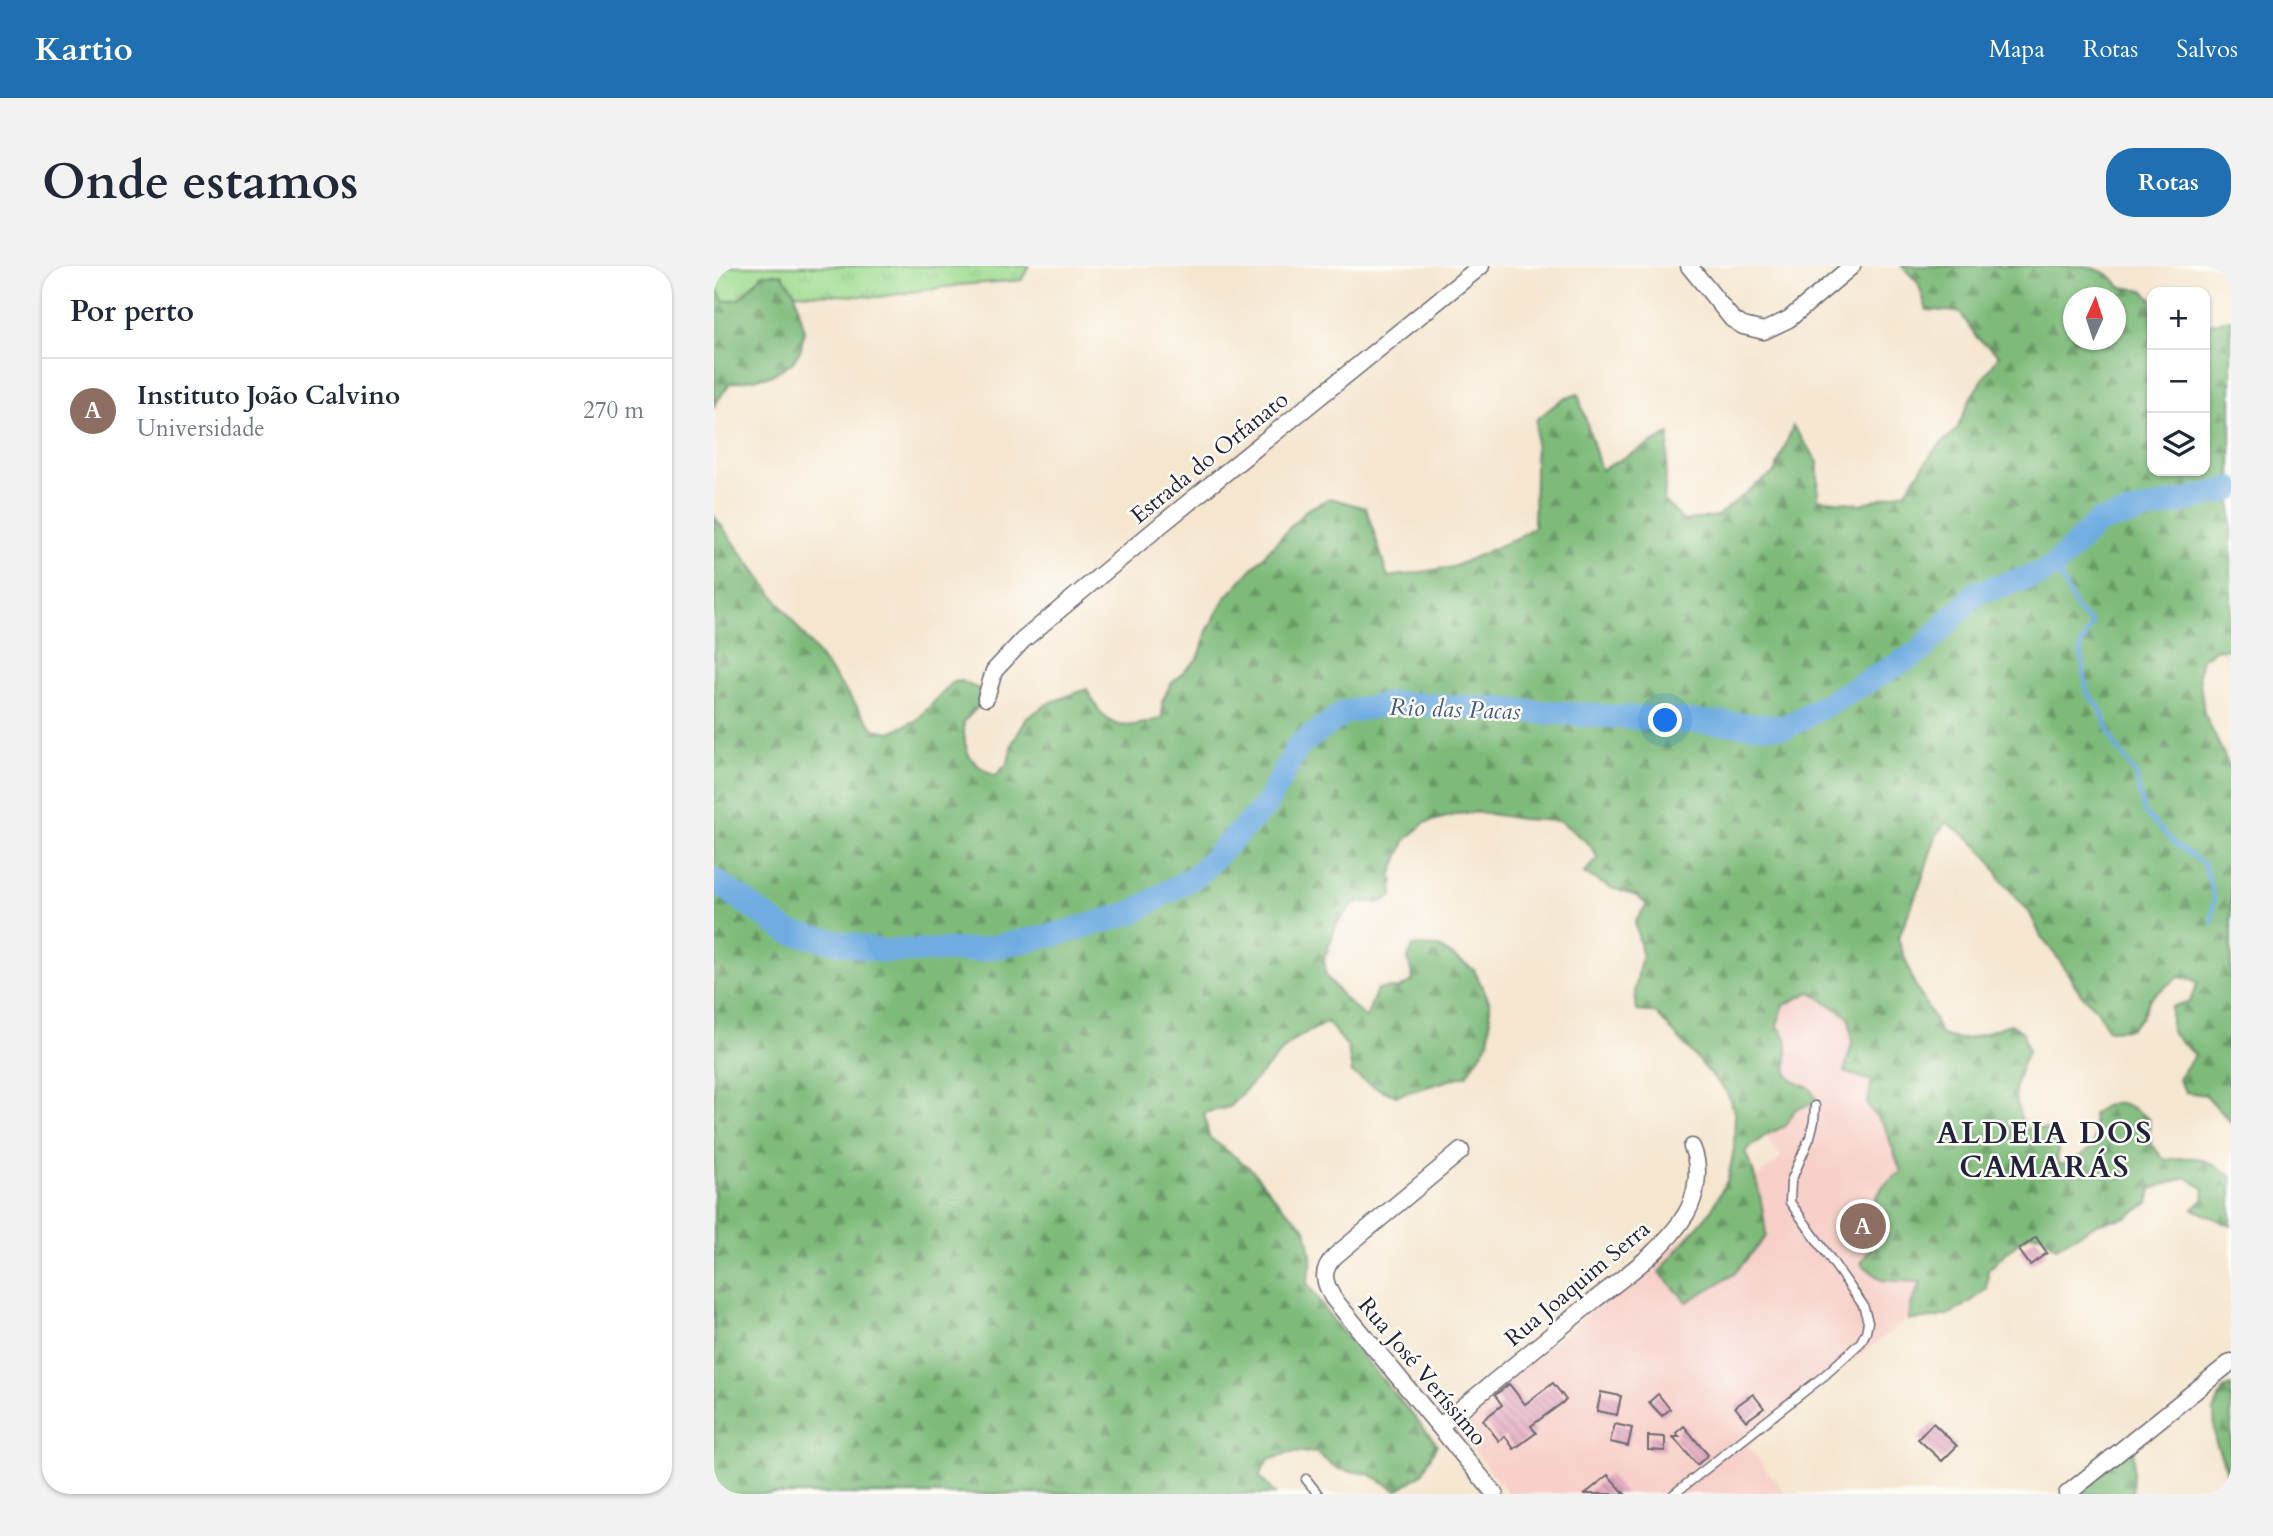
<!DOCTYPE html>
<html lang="pt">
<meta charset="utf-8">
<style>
:root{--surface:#fff;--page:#f2f2f3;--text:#1f2937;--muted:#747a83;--line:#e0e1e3;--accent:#1f6fb2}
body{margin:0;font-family:Cardo,serif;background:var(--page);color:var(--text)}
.controls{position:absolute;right:21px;top:21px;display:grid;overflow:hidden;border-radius:14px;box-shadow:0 2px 5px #0004}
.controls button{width:63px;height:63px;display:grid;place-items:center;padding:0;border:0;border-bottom:2px solid var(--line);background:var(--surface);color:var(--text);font:35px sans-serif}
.compass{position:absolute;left:1349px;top:21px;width:63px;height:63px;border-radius:50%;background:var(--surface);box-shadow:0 2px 5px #0004;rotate:3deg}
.you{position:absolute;left:952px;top:455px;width:24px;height:24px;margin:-18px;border:5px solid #fff;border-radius:50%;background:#1a73e8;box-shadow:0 0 0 10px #1a73e833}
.badge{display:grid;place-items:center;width:46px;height:46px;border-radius:50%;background:var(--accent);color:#fff;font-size:23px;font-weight:700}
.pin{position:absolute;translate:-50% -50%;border:4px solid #fff;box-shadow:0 2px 7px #0006}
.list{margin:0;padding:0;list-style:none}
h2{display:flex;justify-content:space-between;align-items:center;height:91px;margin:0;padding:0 28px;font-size:30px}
h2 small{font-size:23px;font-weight:400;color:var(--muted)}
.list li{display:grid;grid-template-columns:46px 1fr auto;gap:21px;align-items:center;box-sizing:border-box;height:105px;padding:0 28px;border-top:2px solid var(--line)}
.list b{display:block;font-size:26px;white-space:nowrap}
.list p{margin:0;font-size:23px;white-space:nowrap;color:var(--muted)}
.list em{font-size:23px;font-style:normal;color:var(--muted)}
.icon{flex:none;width:38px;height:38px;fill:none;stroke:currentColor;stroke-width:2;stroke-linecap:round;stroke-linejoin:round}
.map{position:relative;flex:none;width:1517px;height:1228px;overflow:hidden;border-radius:28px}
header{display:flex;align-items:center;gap:42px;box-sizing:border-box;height:98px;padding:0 35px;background:var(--accent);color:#fff}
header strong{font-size:33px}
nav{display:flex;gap:38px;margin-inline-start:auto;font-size:24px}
.intro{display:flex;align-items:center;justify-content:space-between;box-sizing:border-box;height:168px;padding:0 42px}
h1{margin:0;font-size:49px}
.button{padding:18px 32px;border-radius:28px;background:var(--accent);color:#fff;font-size:24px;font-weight:700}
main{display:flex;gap:42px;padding:0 42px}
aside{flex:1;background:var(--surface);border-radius:28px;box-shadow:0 2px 5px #0004}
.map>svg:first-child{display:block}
.built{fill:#f7d0c9}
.grass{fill:url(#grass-tufts);stroke:#607e65;stroke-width:2}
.forest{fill:url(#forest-firs);stroke:#506e5a;stroke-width:2;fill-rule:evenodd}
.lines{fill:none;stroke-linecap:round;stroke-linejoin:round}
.stream{stroke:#6eace1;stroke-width:4.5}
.river{stroke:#6eace1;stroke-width:24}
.building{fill:url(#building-back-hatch)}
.service-casing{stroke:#6c676f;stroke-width:11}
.minor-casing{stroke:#6c676f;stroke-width:19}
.service{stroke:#fff;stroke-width:8}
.minor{stroke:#fff;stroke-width:16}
.labels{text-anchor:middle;stroke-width:5;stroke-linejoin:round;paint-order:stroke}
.street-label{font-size:23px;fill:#22223b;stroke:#fdfcf7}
.water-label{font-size:24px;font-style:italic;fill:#40597d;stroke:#fdfcf7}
.district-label{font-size:30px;font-weight:bold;letter-spacing:2px;fill:#22223b;stroke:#fdfcf7}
</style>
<header>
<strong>Kartio</strong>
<nav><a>Mapa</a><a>Rotas</a><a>Salvos</a></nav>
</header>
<div class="intro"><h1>Onde estamos</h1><a class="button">Rotas</a></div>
<main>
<aside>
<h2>Por perto<small></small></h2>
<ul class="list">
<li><span class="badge" style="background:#8d6e63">A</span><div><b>Instituto João Calvino</b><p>Universidade</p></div><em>270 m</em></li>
</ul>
</aside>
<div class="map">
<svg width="1517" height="1228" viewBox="0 0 1517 1228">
<defs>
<pattern id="grass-tufts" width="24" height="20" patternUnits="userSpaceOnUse" patternTransform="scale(1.75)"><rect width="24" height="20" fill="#9ddb8f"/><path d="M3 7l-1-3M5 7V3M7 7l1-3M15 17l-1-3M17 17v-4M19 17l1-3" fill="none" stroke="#87bc7c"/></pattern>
<pattern id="forest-firs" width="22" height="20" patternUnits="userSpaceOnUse" patternTransform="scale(1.75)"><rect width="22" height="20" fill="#7ebb7a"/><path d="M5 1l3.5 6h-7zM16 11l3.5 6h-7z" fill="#679865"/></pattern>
<pattern id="building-back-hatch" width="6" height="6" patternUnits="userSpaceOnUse" patternTransform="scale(1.75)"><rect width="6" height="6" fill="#e4aac1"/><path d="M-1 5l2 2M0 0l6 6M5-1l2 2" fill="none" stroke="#c392a7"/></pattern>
</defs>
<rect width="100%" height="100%" fill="#fdfcf7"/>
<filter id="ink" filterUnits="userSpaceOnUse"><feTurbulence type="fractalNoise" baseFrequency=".0143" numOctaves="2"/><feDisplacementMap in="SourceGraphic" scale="14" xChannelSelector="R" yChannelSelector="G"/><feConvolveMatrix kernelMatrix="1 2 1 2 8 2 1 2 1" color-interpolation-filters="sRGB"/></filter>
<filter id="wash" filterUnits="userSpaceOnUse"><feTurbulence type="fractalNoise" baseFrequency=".00686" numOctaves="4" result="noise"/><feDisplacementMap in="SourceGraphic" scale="28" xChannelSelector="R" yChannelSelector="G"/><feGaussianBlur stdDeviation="1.57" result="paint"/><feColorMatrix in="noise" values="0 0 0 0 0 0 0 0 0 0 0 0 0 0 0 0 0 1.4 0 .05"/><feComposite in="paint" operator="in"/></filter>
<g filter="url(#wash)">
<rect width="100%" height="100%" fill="#f5e6cf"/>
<polygon class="built" points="1118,652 1356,928 1120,1109 1033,1179 1072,1228 795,1228 741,1161 743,1154 1068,891 970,772"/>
<polygon class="grass" points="0,0 315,0 308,14 245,19 164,31 81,27 68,8 25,33 9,36 0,16"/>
<g class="forest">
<path d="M1188,0h182c16,4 27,7 36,21l23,3 9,10v171h53v-146l26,-6v331l-13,-1 -16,9 -3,16 5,39 27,57v353l-25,-28 -20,-3 -8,-13 17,-24 -24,-23v-25l19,-6 8,-19 -19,-5 -29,21 -8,19 -12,12 -22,1 -10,-19 -17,-17 -23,-36 -17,-21 -11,-24 -28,-32 -15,-25 -17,-17 -24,-17 -10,14 -16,49 -22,54 16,44 19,34 7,17c28,13 43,-3 71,-10l12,8 5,20c-16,33 -17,42 -3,76l21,1 12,16 -1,19h11l25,-17 2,-12 -2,-21c24,-20 34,-10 56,5l2,26 15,15c35,-6 37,-1 65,16v50l-38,-17 10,-9 1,-11 -18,-12 -35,12 -3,14 -21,14 -28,6 -43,24 -14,-12 -12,-1 -18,13 -24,23 -1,19c-30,24 -39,30 -78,31l2,-15 10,-23 -40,-2 -20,-17c16,-23 17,-30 11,-57l11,-20 18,-14 -16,-45 -18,-22 5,-24 -28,-9 8,-29 -3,-26 -39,-25 -26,13 -7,20c3,4 7,9 9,14 6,27 -13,37 24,49l8,15 -23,6 -9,17 -19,8 -22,18c13,28 18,53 21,84l-32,38 -47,28 -28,-30 51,-60 18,-33 6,-30 1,-37 -9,-21 -70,-78 -19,-2 -2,-21 7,-36 -7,-32 12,-17 -10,-9 -28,-9 -25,-14 14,-15 -9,-14 -29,-23 -39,-2 -43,-7 -20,2 -34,9 -19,18 -13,32 1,23 -14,7 -24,-1 -18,21 -13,37 2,16 19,23 21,19 11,-29 22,-1 14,-7 -5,-23 5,-12 26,1 35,23 16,33 -1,38 -22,34 -71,21 -21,-9 -23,-14 -4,-26 -21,-25 -34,18 -64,67 -25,6 5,24 42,32 28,34 27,26 6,32 -5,22 30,43 100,118 -15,30 -25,16 -28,-16 -31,-5 -23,-17 -26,1 -21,7 -9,16 16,18h-561v-978l160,213 17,3 26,-12 36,-38 8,-1 18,8 -1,18 -14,14c-1,31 4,41 31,55l13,-13 4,-19 15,-26 22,-15 38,-14c20,42 34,42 75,29v-16l8,-17 29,-28 8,-26 19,-34 80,-87 24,-12 36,10 22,69 65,-10 64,-29 17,-11 2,-107 25,-20 17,-6 23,76 68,-36 -5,66 19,21 34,-5 40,-32 17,-11 19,-47 25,36v37l43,5 45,-13 28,-40 23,-22 14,-32 28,-42 -23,-18 -16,-25 -33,-2 -9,-27zM1360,32h42v42h-42z"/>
<polygon points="49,8 68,8 81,27 90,64 87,83 79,96 56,110 16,117 0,140 0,16 9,35 25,33"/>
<polygon points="1517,1120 1517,1228 1512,1203 1501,1174 1500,1145 1509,1123"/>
<polygon points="1420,1178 1418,1228 1361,1228"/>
</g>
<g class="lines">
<polyline class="stream" points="1341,299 1363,344 1378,358 1366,382 1373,426 1386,442 1400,477 1421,507 1430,546 1462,579 1490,598 1500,630 1498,657"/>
<polyline class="river" points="0,614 74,666 168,685 264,684 340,669 418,647 483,609 552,539 585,479 631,446 681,437 1072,461 1204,387 1262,327 1326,308 1341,299 1384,256 1517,223"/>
</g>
<g id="blocks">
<g class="building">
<polygon points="1322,971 1333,987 1316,999 1305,984"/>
<polygon points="839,1117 852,1134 817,1160 822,1167 800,1183 791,1170 785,1175 769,1154 788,1139 781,1129 795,1118 811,1138"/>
<polygon points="887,1126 907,1130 903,1149 883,1145"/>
<polygon points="944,1128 956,1143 948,1150 935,1136"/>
<polygon points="1039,1128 1050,1142 1032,1155 1021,1141"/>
<polygon points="1219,1157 1243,1180 1228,1195 1204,1173"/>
<polygon points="901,1158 918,1162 914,1180 896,1176"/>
<polygon points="970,1160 994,1189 983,1199 959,1171 966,1171 962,1167"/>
<polygon points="934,1170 951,1171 951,1185 934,1184"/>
<polygon points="894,1209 911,1228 871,1228"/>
</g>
</g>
</g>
<g filter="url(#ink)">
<use href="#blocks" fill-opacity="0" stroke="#6c676f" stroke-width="2"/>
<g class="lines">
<g class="service-casing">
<g id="service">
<polyline points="592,1213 604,1228"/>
<polyline points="960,1228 1111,1109 1147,1076 1152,1066 1154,1056 1149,1039 1076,936 1077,915 1096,871 1100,855 1101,840"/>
</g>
</g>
<g class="minor-casing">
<g id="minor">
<polyline points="975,0 1018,53 1029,60 1050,65 1075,53 1138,0"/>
<polyline points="272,432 280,405 309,374 448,258 767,0"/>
<path d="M747,885l-126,105c-15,15 -11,26 -2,42l162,196"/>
<path d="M726,1160c51,-42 102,-83 153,-125 32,-25 71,-51 93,-87 11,-19 15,-47 6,-67"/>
<polyline points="1353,1228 1517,1096"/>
</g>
</g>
<use href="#service" class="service"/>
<use href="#minor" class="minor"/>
</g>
</g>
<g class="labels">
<g class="street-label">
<text transform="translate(495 191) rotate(-39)" y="8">Estrada do Orfanato</text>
<text transform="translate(863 1017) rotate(-40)" y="8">Rua Joaquim Serra</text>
<text transform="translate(709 1105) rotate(50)" y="8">Rua José Veríssimo</text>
</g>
<g class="water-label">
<text transform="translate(741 443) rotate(2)" y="8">Rio das Pacas</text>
</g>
<g class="district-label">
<text x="1331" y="877">ALDEIA DOS<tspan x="1331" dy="34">CAMARÁS</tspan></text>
</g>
</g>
</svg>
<div class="controls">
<button>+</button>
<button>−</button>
<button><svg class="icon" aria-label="layers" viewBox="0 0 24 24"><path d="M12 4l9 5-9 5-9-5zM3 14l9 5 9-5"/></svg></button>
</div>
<svg class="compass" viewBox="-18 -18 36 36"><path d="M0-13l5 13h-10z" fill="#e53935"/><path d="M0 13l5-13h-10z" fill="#747a83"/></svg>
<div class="you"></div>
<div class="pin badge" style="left:1149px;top:960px;background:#8d6e63">A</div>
</div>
</main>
